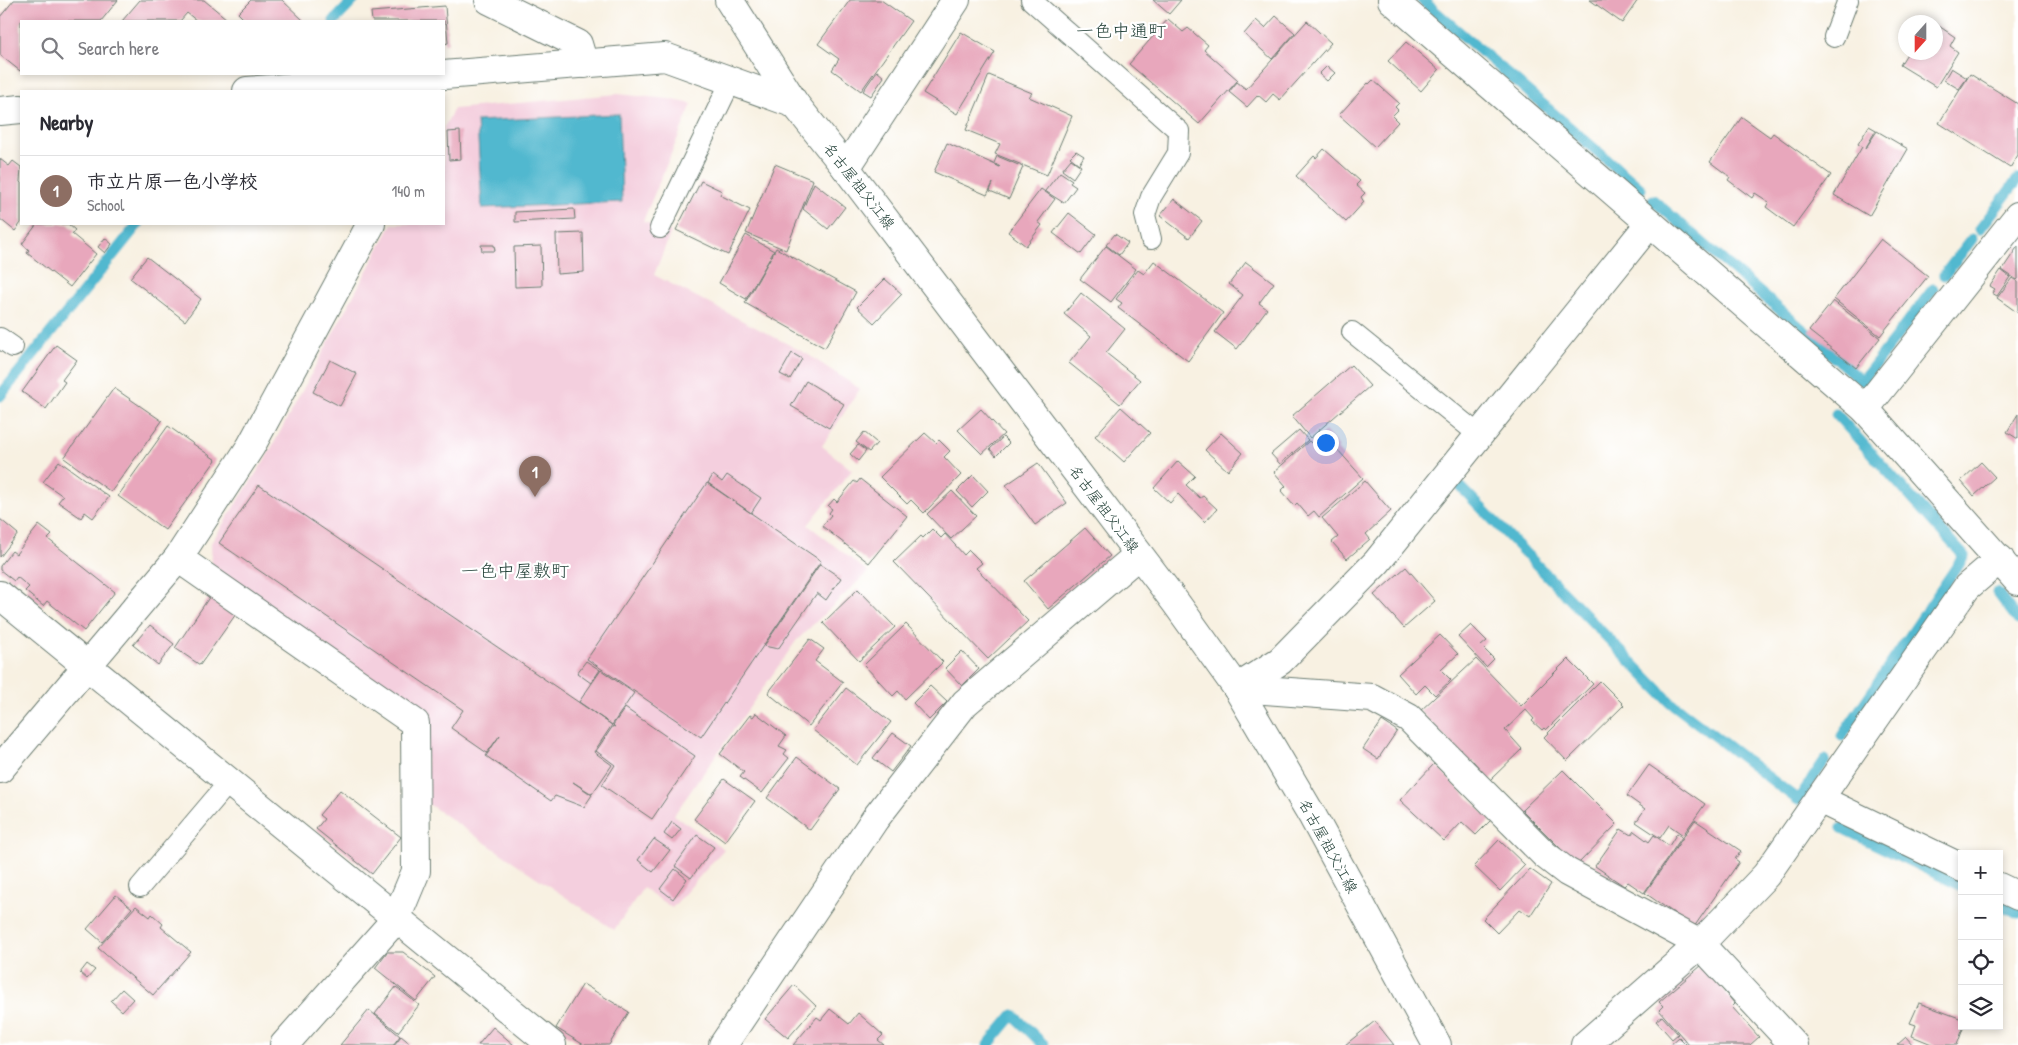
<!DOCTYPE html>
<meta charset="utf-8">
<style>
:root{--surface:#fff;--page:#f2f2f3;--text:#2b2b33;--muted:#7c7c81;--line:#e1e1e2;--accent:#1f6fb2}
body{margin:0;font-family:"Patrick Hand","Klee One",sans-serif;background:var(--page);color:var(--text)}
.controls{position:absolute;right:15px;bottom:15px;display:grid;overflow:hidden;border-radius:0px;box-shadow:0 2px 8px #0003}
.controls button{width:45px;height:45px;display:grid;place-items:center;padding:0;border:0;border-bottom:1px solid var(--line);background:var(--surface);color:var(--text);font:25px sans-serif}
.compass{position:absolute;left:1898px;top:15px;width:45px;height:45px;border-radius:50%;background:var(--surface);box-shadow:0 2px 8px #0003;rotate:201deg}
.you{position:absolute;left:1325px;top:442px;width:18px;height:18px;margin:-12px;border:4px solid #fff;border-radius:50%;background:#1a73e8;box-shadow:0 0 0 8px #1a73e833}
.badge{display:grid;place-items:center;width:32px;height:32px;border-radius:50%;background:var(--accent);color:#fff;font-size:16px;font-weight:700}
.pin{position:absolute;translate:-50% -41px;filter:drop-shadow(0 1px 2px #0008)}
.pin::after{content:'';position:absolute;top:26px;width:18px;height:15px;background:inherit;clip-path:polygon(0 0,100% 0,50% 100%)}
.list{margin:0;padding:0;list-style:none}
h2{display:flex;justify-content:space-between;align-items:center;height:65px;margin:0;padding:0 20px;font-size:21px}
h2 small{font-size:16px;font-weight:400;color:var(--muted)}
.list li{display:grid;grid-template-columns:32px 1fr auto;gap:15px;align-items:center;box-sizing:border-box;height:70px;padding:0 20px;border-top:1px solid var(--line)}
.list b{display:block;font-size:19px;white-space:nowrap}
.list p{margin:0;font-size:16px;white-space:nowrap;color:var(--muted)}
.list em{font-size:16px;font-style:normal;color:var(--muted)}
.icon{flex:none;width:28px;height:28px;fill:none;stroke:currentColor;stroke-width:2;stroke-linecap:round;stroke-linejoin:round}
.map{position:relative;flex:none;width:2018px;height:1045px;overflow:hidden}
.search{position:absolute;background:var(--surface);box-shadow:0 2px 8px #0003;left:20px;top:20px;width:425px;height:55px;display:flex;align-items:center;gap:12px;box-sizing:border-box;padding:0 18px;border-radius:0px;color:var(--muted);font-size:19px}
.panel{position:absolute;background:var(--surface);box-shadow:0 2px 8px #0003;left:20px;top:90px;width:425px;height:135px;border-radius:0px}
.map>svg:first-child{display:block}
.built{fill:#f4cfde}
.water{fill:#51b8cf;stroke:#387a82}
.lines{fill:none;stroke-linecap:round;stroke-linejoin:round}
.stream{stroke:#51b8cf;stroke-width:11}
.building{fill:#e8a7bc}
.lane-casing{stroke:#6b7c71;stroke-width:22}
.street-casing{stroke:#6b7c71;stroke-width:30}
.secondary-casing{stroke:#6b7c71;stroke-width:30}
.primary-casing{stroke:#6b7c71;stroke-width:30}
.lane{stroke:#fff;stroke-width:20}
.street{stroke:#fff;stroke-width:28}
.secondary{stroke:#fff;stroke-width:28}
.primary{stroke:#fff;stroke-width:28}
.labels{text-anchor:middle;stroke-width:4.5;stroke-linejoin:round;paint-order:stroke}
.street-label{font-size:15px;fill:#1f3d34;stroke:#fff}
.quarter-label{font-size:18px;fill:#1f3d34;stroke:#fff}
</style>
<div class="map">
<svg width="2018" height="1045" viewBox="0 0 2018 1045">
<rect width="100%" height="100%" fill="#fff"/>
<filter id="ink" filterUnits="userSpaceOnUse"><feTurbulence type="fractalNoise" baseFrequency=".02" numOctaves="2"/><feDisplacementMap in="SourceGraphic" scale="10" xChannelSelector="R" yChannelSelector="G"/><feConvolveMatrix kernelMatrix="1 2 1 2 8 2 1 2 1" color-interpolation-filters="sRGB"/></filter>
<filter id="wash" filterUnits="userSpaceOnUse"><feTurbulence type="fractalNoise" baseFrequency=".0096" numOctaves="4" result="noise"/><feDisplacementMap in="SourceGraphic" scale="20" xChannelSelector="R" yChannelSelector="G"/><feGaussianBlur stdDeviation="1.12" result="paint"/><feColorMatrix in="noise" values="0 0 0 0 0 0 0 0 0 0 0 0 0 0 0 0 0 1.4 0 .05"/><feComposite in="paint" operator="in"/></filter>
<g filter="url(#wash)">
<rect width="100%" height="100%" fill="#f8f1e2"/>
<polygon class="built" points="617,94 669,99 692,104 643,221 671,232 654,275 807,354 860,389 822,446 852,470 808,525 868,572 796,641 674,815 724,849 672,908 643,888 614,930 427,803 425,715 212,567 211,543 266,458 392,224 444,224 444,127 454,109"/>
<polygon class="water" points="619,114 622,202 482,208 477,121"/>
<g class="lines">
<g class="stream">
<polyline points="1422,0 1641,189"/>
<polyline points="334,21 354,0"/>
<polyline points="1653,200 1862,381 1933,289"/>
<polyline points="1980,229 2018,179"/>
<polyline points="1944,275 1972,239"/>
<polyline points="0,396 138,224"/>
<polyline points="1836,414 1964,556 1842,736"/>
<polyline points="1461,487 1670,702 1798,800 1825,760"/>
<polyline points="1997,592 2018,620"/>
<polyline points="1842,828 1962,886"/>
<polyline points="1999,904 2018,913"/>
<polyline points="988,1045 1013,1015 1044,1045"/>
</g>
</g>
<g id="blocks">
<g class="building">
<polygon points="14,0 118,0 101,21 21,21 21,70 20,71 0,55 0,17"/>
<polygon points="140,0 204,0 227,19 225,21 197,21 187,13 180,21 122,21"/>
<polygon points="251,0 282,0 304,21 246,21 238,13"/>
<polygon points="850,0 881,0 911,21 861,91 832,70 839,59 818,44"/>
<polygon points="1153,0 1181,0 1169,14"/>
<polygon points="1590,0 1638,0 1622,23"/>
<polygon points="445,6 448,43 444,44 444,21 372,21 371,12"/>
<polygon points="1276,16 1295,33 1272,59 1244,34 1256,20 1265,28"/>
<polygon points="1168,19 1183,32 1188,28 1208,45 1204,50 1238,80 1199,124 1129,64"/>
<polygon points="1307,21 1331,43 1280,100 1273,94 1266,102 1258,95 1247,107 1229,92 1237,82 1246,89"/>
<polygon points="1936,24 1955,37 1950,46 1958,52 1936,87 1900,65 1908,52 1936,52"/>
<polygon points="961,32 995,52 957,114 923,93"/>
<polygon points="1406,42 1439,70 1421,91 1388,61"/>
<polygon points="1327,66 1335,73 1327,81 1319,74"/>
<polygon points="1951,68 1967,78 1959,89 1944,80"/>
<polygon points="877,71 884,77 871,96 863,91"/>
<polygon points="1970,74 2018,104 2018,155 2010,168 1939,123"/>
<polygon points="989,75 1032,93 1029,97 1072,116 1047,175 995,154 1000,144 966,130"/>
<polygon points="1373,80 1399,103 1395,107 1398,110 1392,116 1398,122 1375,147 1339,115 1368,83 1369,84"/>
<polygon points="1742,117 1770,137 1773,133 1831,175 1793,227 1766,207 1769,202 1755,193 1752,198 1728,180 1730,177 1710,162"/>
<polygon points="1869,126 1876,130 1865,149 1877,131 1908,149 1869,216 1834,195 1862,147 1858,144"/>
<polygon points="460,131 461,159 449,160 448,132"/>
<polygon points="947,143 1000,167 994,163 997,156 1023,167 1009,199 990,191 993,183 987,195 934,172"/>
<polygon points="1324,149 1360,181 1356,185 1365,193 1361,197 1364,202 1346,222 1296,176 1314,156 1316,158"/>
<polygon points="1076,151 1084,156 1079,164 1070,157"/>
<polygon points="0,159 9,166 13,161 21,167 20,182 21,183 21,223 15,231 0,219"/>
<polygon points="1071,159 1081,166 1073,178 1062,170"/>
<polygon points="775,164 813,180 786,250 746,233"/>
<polygon points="1060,172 1072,180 1070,183 1076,187 1064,203 1045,191"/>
<polygon points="701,181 722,191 720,195 750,210 728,255 676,230"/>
<polygon points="814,183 845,207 828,229 803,209"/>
<polygon points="1041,189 1055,199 1038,222 1042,225 1026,246 1008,232"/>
<polygon points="1174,199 1202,221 1189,238 1160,216"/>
<polygon points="574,209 575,219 515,222 515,212"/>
<polygon points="1069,213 1096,234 1081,254 1053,233"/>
<polygon points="37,224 68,224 75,230 72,234 96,254 70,287 27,253 29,250 22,244"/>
<polygon points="583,233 584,272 557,274 556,234"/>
<polygon points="1115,234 1128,243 1119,255 1106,245"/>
<polygon points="746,235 774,251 746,299 719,283"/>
<polygon points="105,238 112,244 105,253 98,247"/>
<polygon points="1881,239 1928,276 1880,336 1834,299"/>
<polygon points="481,245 494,245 495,251 482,251"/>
<polygon points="541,246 542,286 515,287 514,247"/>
<polygon points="1106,246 1136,269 1111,302 1080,279"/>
<polygon points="2018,246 2018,279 2017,280 2002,270"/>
<polygon points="776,248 856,292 825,348 745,303"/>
<polygon points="147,257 201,299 185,321 130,278"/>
<polygon points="1154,261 1223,313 1188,361 1118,308 1122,303 1116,299 1138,270 1144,274"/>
<polygon points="1246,262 1274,283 1259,303 1267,309 1237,349 1215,332 1243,295 1229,284"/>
<polygon points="2001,270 2010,277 1997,296 1992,293 1995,289 1990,286"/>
<polygon points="2012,278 2018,282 2018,313 1997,298"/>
<polygon points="885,279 902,294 874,323 857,307"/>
<polygon points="1081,293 1125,329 1106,353 1140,380 1120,404 1069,363 1091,336 1064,314"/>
<polygon points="1833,301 1880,338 1856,368 1809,331"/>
<polygon points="56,345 77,360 62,380 65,382 46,409 22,392"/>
<polygon points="792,353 802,359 790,379 780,374"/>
<polygon points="330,360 357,374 340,406 313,392"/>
<polygon points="1351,365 1370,386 1310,438 1292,416"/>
<polygon points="806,381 844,404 829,428 791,406"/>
<polygon points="114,388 162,421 111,492 64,458"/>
<polygon points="1121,407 1150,433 1124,462 1095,436"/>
<polygon points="981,409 1004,434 982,454 958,430"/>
<polygon points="2018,414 2018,439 2007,432"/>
<polygon points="168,426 216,460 165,530 118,496"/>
<polygon points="1299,430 1308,440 1280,464 1271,454"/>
<polygon points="1325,431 1339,447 1337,449 1363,478 1319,517 1314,511 1308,516 1297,503 1294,506 1281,491 1286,486 1274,472 1309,441 1311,443"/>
<polygon points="864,432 877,443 869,452 856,442"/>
<polygon points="925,433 936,443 939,440 950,451 944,457 961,475 924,513 911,500 907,504 880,477"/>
<polygon points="1221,433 1243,453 1228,471 1205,450"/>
<polygon points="1003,437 1009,443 996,456 990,449"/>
<polygon points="858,445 866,451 858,461 850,454"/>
<polygon points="59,461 109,497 93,518 85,512 81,518 58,502 63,496 43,482"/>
<polygon points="1178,461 1195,476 1186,485 1200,498 1203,496 1217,509 1205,522 1178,494 1170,503 1154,488"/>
<polygon points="1981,462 1995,477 1974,496 1961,481"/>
<polygon points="1038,463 1067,503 1035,525 1006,485"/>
<polygon points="713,475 722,482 727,475 761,498 751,513 708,483"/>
<polygon points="973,475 988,491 972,507 957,491"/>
<polygon points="860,479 907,516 869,563 822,526 831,515 829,513 832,509 828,506 834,499 837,502 854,481 857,483"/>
<polygon points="1365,481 1391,511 1366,534 1370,539 1347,559 1332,542 1338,537 1322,518"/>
<polygon points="707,483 821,561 701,737 587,659"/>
<polygon points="259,485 612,725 594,752 612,765 592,794 573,782 592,795 584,807 555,796 551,801 486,756 500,735 487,753 451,728 463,710 219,543"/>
<polygon points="952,491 976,516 951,539 927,514"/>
<polygon points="0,519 18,534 0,557"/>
<polygon points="39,525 52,535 48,539 115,592 84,631 47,601 43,606 25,591 29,587 17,577 14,581 0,570 0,566 12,551 16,554"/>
<polygon points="1085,528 1110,556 1048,609 1024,581"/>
<polygon points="932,529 941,538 945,534 964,555 969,550 982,563 976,568 1028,621 988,659 894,562 921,536 923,538"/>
<polygon points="820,564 841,578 826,600 817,593 778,649 764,646"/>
<polygon points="1406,567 1435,601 1404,628 1374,595"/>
<polygon points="858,589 895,627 859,661 823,623"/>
<polygon points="210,596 236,614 200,665 175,648"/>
<polygon points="906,624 943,662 905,699 898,691 893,696 864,665"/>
<polygon points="150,625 174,644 158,665 133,645"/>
<polygon points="1471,625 1487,641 1481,646 1494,659 1486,667 1458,637"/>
<polygon points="1440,635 1458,654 1441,670 1451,680 1435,695 1425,685 1416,694 1398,674"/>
<polygon points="810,639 824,649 815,661 843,682 809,726 768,693"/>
<polygon points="962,651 979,669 962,686 945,668"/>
<polygon points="1476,659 1521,706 1568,659 1593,684 1546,730 1544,728 1542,730 1532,721 1534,719 1526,710 1505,730 1522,749 1490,780 1473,761 1470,763 1420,711"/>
<polygon points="586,661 600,670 591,683 577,673"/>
<polygon points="601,670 634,693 612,725 579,702"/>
<polygon points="1600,681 1624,705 1567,761 1544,737"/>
<polygon points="930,686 947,702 929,720 913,703"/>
<polygon points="846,688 891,722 857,765 813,730"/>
<polygon points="625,708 695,756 652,819 602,785 615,765 596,751 613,726 615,727 613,725"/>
<polygon points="756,713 786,736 779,746 787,750 784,754 789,758 762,793 740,777 744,772 720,754 750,715 753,717"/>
<polygon points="1382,721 1397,731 1378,759 1363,749"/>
<polygon points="893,733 911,746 891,772 873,758"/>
<polygon points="797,757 840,789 810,830 767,798"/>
<polygon points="1434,764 1491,820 1476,835 1462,822 1444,841 1400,800"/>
<polygon points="1649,765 1705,804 1683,835 1669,825 1660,838 1636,822 1645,809 1627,796"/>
<polygon points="1563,770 1617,824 1577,865 1522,810"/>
<polygon points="724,779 755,801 725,842 694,819"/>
<polygon points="340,790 401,837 372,874 316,829 324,819 319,815"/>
<polygon points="1695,820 1741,851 1735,859 1739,862 1694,927 1645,893"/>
<polygon points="672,822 681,829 672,840 664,834"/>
<polygon points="1621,829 1631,835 1634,831 1649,842 1654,835 1669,846 1677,833 1682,837 1644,893 1628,882 1624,886 1595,866"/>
<polygon points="697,835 714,847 691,878 675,866"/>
<polygon points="654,839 670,850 653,872 638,860"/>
<polygon points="1499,840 1525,865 1500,891 1474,866"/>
<polygon points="675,869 687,879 673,899 660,889"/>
<polygon points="1530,869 1551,884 1530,916 1520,909 1497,933 1483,919"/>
<polygon points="116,895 132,908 102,942 87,929"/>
<polygon points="136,906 150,917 152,914 163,924 161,927 191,952 153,995 98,948"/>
<polygon points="387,952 403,952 435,977 416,1001 375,968"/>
<polygon points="87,964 95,970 87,979 80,973"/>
<polygon points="1702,965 1735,1004 1732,1007 1759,1037 1750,1045 1689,1045 1659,1010 1663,1006 1659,1002"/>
<polygon points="583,984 629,1012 609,1045 584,1045 556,1028"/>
<polygon points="794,985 816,1006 788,1038 765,1019"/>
<polygon points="396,987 419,1005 398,1032 375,1014"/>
<polygon points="122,989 133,999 122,1011 111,1001"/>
<polygon points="1919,1003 1962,1019 1962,1026 1964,1026 1957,1045 1934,1045 1912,1036 1916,1025 1910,1023"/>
<polygon points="830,1009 849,1024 858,1013 883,1035 878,1040 884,1045 793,1045 817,1017 821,1020"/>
<polygon points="369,1010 400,1036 393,1045 340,1045"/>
<polygon points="1662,1016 1678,1034 1672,1039 1656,1021"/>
<polygon points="1375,1021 1394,1045 1345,1045"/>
<polygon points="493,1027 514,1045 478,1045"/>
<polygon points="401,1036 411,1044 410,1045 394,1045"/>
<polygon points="1679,1037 1687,1045 1670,1045"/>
<polygon points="1906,1037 1913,1045 1897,1045"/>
</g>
</g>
</g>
<g filter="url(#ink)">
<use href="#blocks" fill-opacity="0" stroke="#6b7c71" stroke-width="1"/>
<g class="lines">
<g class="lane-casing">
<g id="lane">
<polyline points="1031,0 1179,131 1178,153 1151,197 1145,215 1151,239"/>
<polyline points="1834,37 1848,0"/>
<polyline points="660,228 731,81"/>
<polyline points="1352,332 1479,435"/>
<polyline points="0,338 13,347"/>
<polyline points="140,887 229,782"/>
</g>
</g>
<g class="street-casing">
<g id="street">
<polyline points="489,0 578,44 584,64"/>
<polyline points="1392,0 1865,409 2018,581"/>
<polyline points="846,168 956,0"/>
<polyline points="1865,409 2018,216"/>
<polyline points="178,558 415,723 416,871 396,919 284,1045"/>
<polyline points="0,595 552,1045"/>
<polyline points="1237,688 1372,698 1409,718 1545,855 1567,872 1700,944 1794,1045"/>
<polyline points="1237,688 1280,661 1377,562 1650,223"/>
<polyline points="0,769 178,558 251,446 371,224"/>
<polyline points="1819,799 1962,868"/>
<polyline points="1999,887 2018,896"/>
<polyline points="723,1045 875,819 965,703 1138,555"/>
<polyline points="1585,1045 1700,944 1766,875 1967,587 2000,559"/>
</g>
</g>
<g class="secondary-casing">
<g id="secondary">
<polyline points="247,91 665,57 795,104"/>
<polyline points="0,111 21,109"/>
</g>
</g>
<g class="primary-casing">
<polyline id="primary" points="729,0 795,104 846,168 1176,603 1237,688 1313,817 1437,1045"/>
</g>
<use href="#lane" class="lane"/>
<use href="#street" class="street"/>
<use href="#secondary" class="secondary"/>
<use href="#primary" class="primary"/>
</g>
</g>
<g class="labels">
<g class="street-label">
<text transform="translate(859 186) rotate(52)" y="5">名古屋祖父江線</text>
<text transform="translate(1104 509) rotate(53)" y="5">名古屋祖父江線</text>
<text transform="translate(1328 846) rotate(61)" y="5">名古屋祖父江線</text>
</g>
<g class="quarter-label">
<text x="1121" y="37">一色中通町</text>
<text x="515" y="577">一色中屋敷町</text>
</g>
</g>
</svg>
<div class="controls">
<button>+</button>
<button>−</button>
<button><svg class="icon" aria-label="locate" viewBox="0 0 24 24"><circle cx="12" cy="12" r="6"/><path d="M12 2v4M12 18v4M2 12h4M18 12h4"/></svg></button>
<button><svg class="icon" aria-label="layers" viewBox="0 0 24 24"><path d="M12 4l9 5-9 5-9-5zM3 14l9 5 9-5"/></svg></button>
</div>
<svg class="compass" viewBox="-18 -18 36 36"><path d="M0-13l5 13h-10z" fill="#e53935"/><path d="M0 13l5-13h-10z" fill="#7c7c81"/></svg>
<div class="you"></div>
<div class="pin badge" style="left:535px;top:497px;background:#8d6e63">1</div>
<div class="search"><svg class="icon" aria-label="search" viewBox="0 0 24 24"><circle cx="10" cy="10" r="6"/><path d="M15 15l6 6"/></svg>Search here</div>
<section class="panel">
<h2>Nearby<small></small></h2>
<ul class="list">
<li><span class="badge" style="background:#8d6e63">1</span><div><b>市立片原一色小学校</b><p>School</p></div><em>140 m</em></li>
</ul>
</section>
</div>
